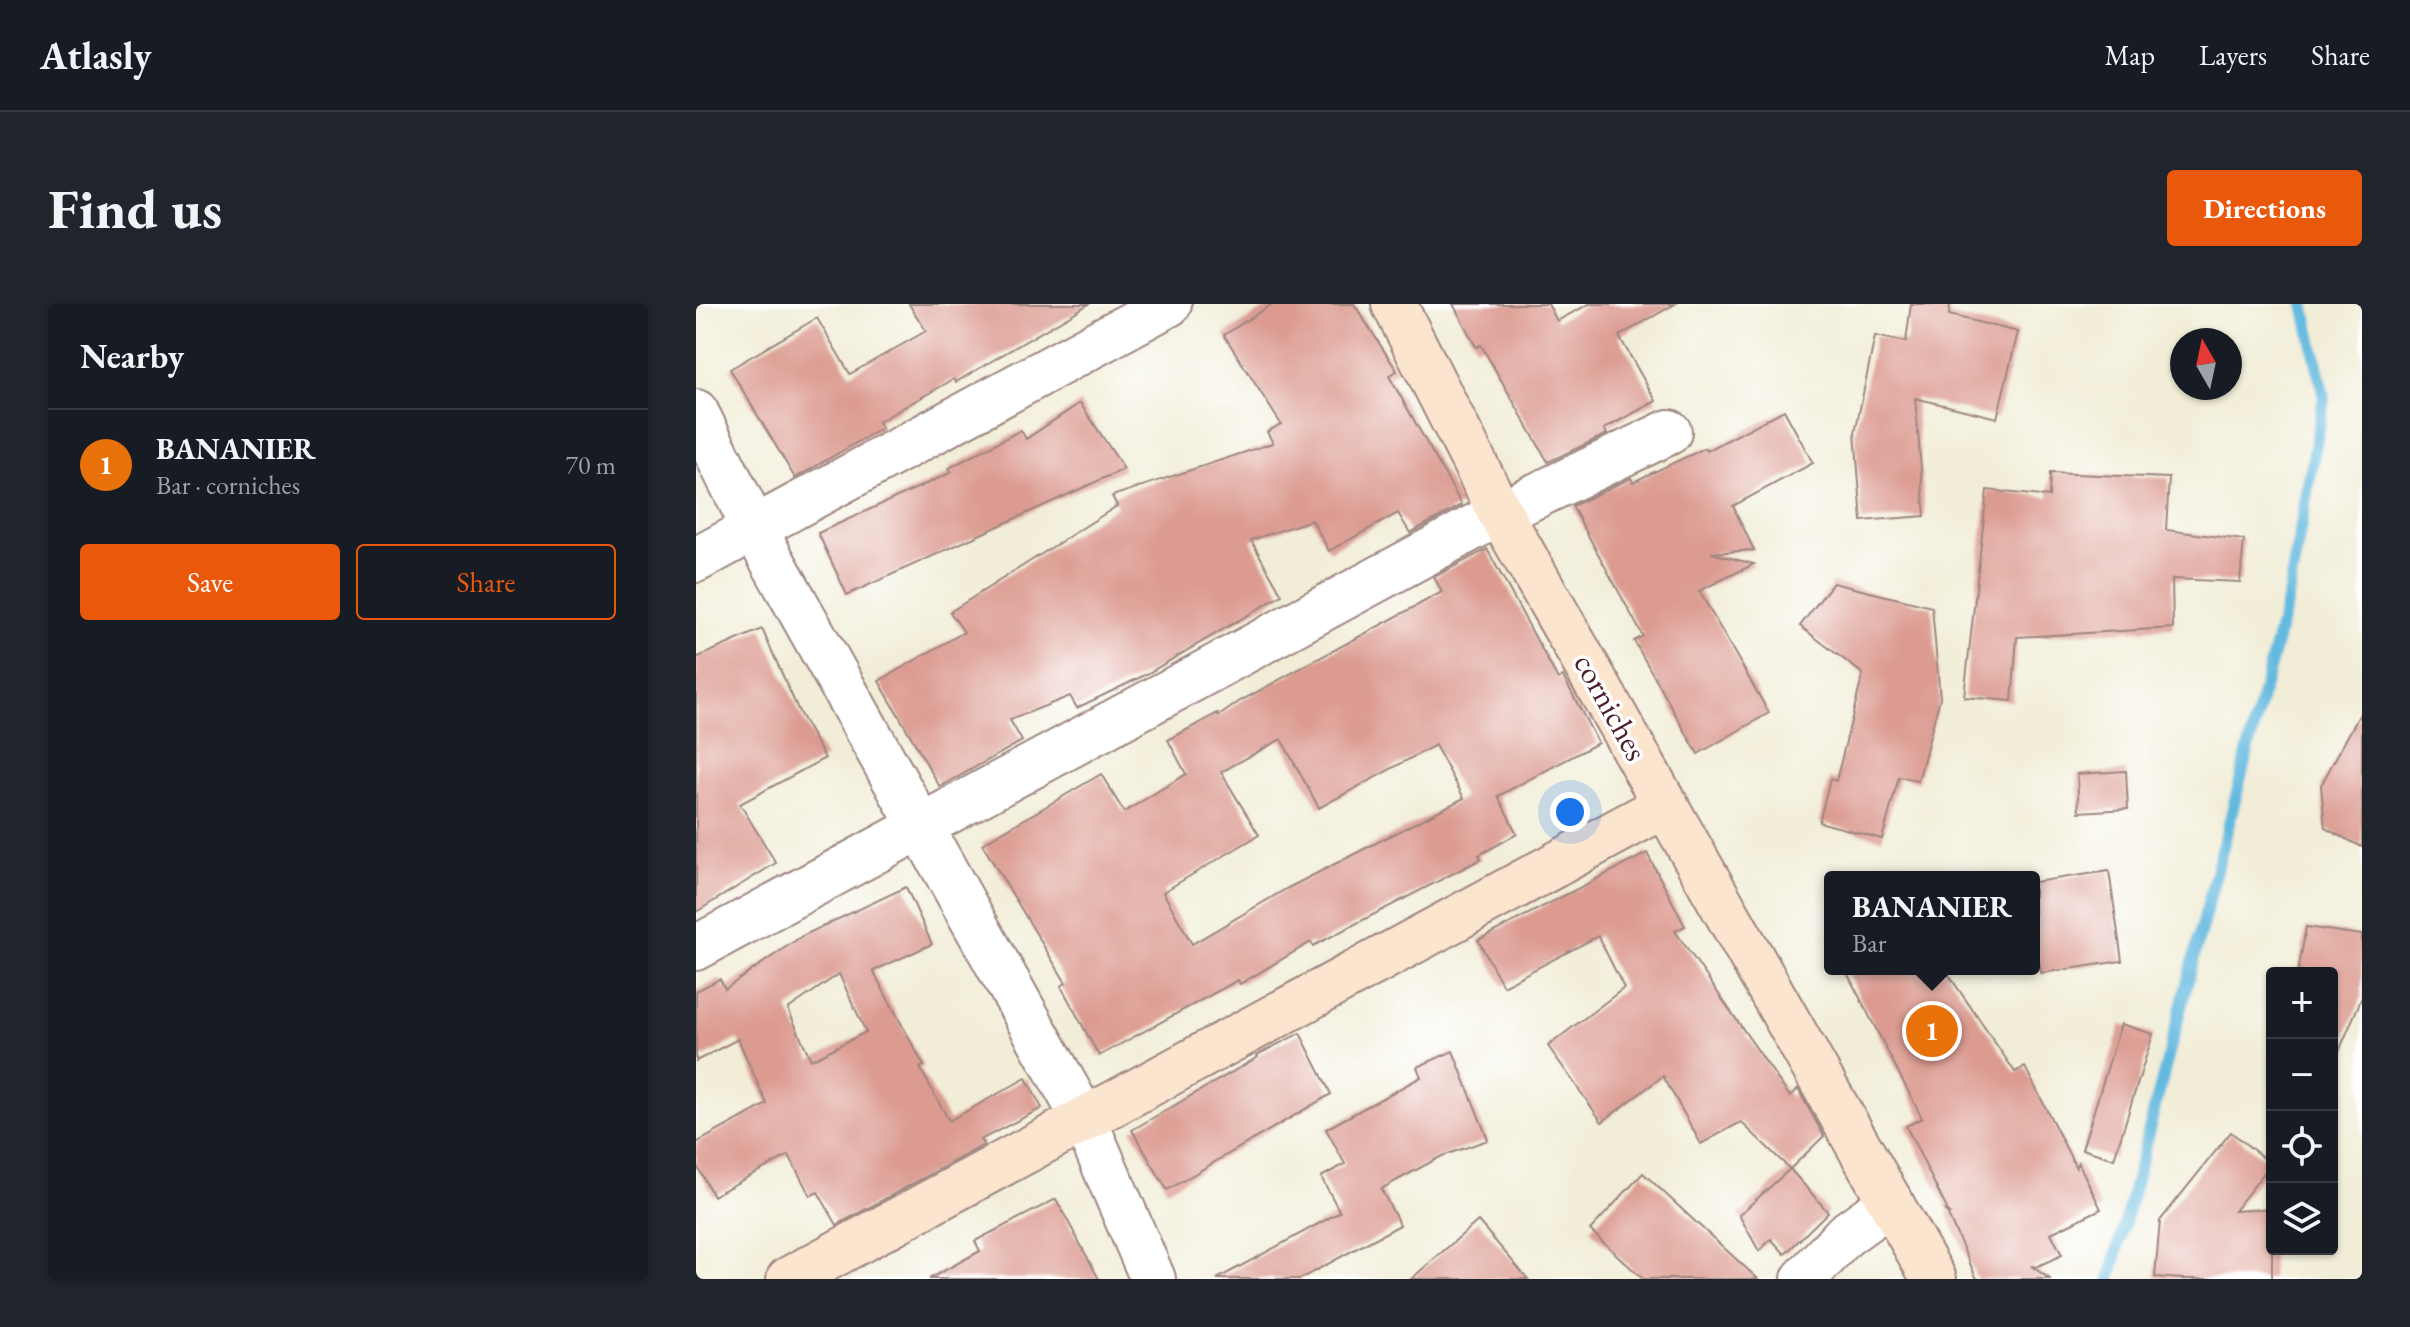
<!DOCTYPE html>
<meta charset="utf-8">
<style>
:root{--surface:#171b24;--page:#20242c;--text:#f1f3f6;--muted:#9ea1a6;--line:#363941;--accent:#ea580c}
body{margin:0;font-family:"EB Garamond",serif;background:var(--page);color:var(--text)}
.controls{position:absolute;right:24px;bottom:24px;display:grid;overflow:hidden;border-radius:8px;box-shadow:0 2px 6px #0004}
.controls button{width:72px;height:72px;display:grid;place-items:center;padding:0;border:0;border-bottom:2px solid var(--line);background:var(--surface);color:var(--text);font:40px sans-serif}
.compass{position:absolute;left:1474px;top:24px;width:72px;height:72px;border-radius:50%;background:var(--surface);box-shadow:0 2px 6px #0004;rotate:351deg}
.you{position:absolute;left:874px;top:508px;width:28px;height:28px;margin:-20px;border:6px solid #fff;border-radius:50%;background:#1a73e8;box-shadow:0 0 0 12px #1a73e833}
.badge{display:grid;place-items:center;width:52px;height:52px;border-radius:50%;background:var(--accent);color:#fff;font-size:26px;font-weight:700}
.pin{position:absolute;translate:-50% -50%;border:4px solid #fff;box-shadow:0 2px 8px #0006}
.popup{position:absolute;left:1128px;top:567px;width:216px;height:104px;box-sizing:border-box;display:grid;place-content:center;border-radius:8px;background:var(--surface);filter:drop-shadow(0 2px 6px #0005);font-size:26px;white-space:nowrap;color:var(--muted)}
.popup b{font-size:30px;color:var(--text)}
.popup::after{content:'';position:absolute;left:50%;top:100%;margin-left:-16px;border:16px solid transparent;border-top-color:var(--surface)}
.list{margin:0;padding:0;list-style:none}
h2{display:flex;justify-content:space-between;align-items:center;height:104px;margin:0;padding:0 32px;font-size:34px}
h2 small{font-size:26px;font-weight:400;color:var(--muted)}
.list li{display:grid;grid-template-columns:52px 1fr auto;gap:24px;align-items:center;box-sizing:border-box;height:112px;padding:0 32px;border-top:2px solid var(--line)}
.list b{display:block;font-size:30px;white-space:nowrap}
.list p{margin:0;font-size:26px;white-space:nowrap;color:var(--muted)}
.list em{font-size:26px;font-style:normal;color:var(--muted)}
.actions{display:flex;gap:16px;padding:24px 32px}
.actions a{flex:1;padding:18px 0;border:2px solid var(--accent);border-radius:8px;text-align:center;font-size:28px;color:var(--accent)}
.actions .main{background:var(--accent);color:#fff}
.icon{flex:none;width:44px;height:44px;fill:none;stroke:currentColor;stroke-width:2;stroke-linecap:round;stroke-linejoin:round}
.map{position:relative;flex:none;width:1666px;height:975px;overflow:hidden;border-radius:8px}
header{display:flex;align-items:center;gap:48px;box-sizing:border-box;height:112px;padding:0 40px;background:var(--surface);border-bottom:2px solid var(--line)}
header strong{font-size:38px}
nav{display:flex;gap:44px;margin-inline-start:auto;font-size:28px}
.intro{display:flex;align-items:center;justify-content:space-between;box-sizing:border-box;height:192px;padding:0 48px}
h1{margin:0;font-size:56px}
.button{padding:20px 36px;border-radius:8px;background:var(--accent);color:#fff;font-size:28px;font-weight:700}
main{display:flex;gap:48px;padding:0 48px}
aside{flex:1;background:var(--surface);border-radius:8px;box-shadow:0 2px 6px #0004}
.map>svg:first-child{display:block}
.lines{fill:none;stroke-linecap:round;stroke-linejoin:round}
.stream{stroke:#63b9df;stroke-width:12}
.building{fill:#dc9b91;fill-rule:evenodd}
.street-casing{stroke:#9e8681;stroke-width:48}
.secondary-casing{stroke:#9e8681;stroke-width:48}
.street{stroke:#fff;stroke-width:44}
.secondary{stroke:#fce5cf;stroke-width:44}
.labels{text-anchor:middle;stroke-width:7;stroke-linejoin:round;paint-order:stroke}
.street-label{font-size:32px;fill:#4a1f2b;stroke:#fff}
</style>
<header>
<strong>Atlasly</strong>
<nav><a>Map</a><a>Layers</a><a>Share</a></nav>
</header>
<div class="intro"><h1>Find us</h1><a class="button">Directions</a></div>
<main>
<aside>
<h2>Nearby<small></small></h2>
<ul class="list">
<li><span class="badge" style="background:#e8710a">1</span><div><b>BANANIER</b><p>Bar · corniches</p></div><em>70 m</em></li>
</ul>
<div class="actions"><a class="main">Save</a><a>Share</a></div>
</aside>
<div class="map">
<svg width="1666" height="975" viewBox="0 0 1666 975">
<rect width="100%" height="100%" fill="#fff"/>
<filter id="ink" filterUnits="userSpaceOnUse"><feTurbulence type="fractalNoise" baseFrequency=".0125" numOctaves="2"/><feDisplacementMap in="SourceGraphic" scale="16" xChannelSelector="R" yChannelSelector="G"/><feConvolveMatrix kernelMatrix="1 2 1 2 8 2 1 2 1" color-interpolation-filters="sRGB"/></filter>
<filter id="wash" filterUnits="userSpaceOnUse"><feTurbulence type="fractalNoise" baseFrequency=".006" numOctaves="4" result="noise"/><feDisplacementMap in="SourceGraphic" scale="32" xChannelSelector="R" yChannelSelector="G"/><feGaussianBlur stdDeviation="1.8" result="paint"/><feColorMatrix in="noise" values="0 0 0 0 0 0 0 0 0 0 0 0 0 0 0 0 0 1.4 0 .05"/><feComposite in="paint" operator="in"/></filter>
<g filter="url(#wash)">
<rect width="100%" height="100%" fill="#f1edd7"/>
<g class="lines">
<polyline class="stream" points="1414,975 1592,293 1628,94 1608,0"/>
</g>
<g id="blocks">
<g class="building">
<polygon points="213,0 393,0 260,78 258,75 182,118 186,124 99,174 34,65 121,14 154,70 230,27"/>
<polygon points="576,0 658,0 701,67 693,72 766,201 714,229 702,209 633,247 616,216 555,236 586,291 449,371 381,404 374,392 314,416 326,437 244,483 183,377 268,328 254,308 421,202 416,192 577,139 571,128 585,120 528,31"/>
<polygon points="757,0 852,0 861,17 893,0 979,0 923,32 960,97 908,125 911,130 852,158 785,41 780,43"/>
<polygon points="1215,0 1254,0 1253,11 1322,28 1301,114 1219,94 1229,212 1166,217 1159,129 1179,32 1210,38"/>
<polygon points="384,99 428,165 151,291 122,229 256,168 253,164 325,126 330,135"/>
<polygon points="1088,106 1117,159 1037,202 1058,246 1015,249 1058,260 1003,287 1073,409 1002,450 938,337 947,332 876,202 935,174 937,178 1009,144 1011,147"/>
<polygon points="1354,169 1473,174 1470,226 1548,236 1544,278 1476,275 1477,324 1321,333 1316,397 1268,393 1291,186 1353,193"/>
<path d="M791,245l71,130 5,-3 35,67 -100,53 19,38 -38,21 2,4 -168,87 -2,-4 -71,42 -2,-4 -139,76 -38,-70 5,-3 -84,-139 119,-70 23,38 62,-38 -18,-34 50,-27 1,3 21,-15 202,-109 -8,-15zM585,435l38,69 116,-63 29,53 -178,91 -94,55 -29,-52 96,-57 -38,-63z"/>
<polygon points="1137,279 1236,303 1244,394 1222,477 1203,473 1186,535 1123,518 1134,475 1140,477 1167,370 1104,322"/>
<polygon points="66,325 104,410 129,454 44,500 80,559 0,608 0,354"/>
<polygon points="1666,406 1666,543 1629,524 1625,481"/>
<polygon points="1430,467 1432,505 1383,508 1381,470"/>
<polygon points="951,549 989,622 979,627 1094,793 1102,785 1128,832 1094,865 1045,818 1005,840 967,772 906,818 852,742 928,684 902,632 807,682 782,636"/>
<polygon points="1413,567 1426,657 1345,669 1338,625 1338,578"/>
<path d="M210,583l26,57 -59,27 51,95 -4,2 29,53 77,-43 16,30 -62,32 4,5 -147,80 -19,-33 -8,4 -21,-41 -76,41 -17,-32v-21l71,-39 -29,-65 -42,22v-70l24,-12 5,10 77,-53zM143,670l27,58 -55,28 -23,-51z"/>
<polygon points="1610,623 1666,631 1666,693 1636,764 1636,669 1602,669"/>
<polygon points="1149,665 1242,665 1250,667 1319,768 1329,763 1380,864 1382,858 1405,905 1355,929 1366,951 1340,963 1335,962 1354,975 1281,975 1250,907 1253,909 1210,822 1226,814"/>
<polygon points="1425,720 1457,730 1418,855 1386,845"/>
<polygon points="604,729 635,790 471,886 436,826 562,753 561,751"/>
<polygon points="757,747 792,836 746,852 685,885 704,921 604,975 521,975 644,908 625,873 649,860 630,825 725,773 721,763"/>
<polygon points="1535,828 1575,860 1538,907 1576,904 1576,975 1486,975 1459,973 1464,917"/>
<polygon points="1094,865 1132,908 1089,950 1075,935 1063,947 1043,911"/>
<polygon points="947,869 1005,923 1062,975 947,975 894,926"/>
<polygon points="360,895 403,975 233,975 284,947 279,937"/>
<polygon points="782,917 832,975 715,975"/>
</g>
</g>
</g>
<g filter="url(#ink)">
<use href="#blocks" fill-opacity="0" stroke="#9e8681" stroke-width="2"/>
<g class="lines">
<g class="street-casing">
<g id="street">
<polyline points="0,108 58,224 388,815 457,975"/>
<polyline points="0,256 473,0"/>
<polyline points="0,644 804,209 973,128"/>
<polyline points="1108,975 1149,931 1195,898"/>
</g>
</g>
<g class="secondary-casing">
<g id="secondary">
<polyline points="698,0 804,209 1238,975"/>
<polyline points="93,975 970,501"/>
</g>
</g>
<use href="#street" class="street"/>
<use href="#secondary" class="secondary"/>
</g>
</g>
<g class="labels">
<g class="street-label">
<text transform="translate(915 403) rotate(61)" y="11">corniches</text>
</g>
</g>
</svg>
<div class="controls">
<button>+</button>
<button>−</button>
<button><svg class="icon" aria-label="locate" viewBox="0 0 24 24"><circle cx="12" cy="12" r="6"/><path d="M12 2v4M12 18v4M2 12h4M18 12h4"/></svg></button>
<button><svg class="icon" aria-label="layers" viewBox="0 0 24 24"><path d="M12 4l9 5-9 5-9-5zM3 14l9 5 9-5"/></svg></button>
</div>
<svg class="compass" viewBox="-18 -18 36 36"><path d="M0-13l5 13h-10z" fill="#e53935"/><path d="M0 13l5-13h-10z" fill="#9ea1a6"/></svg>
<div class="you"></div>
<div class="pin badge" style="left:1236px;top:727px;background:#e8710a">1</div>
<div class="popup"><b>BANANIER</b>Bar</div>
</div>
</main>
